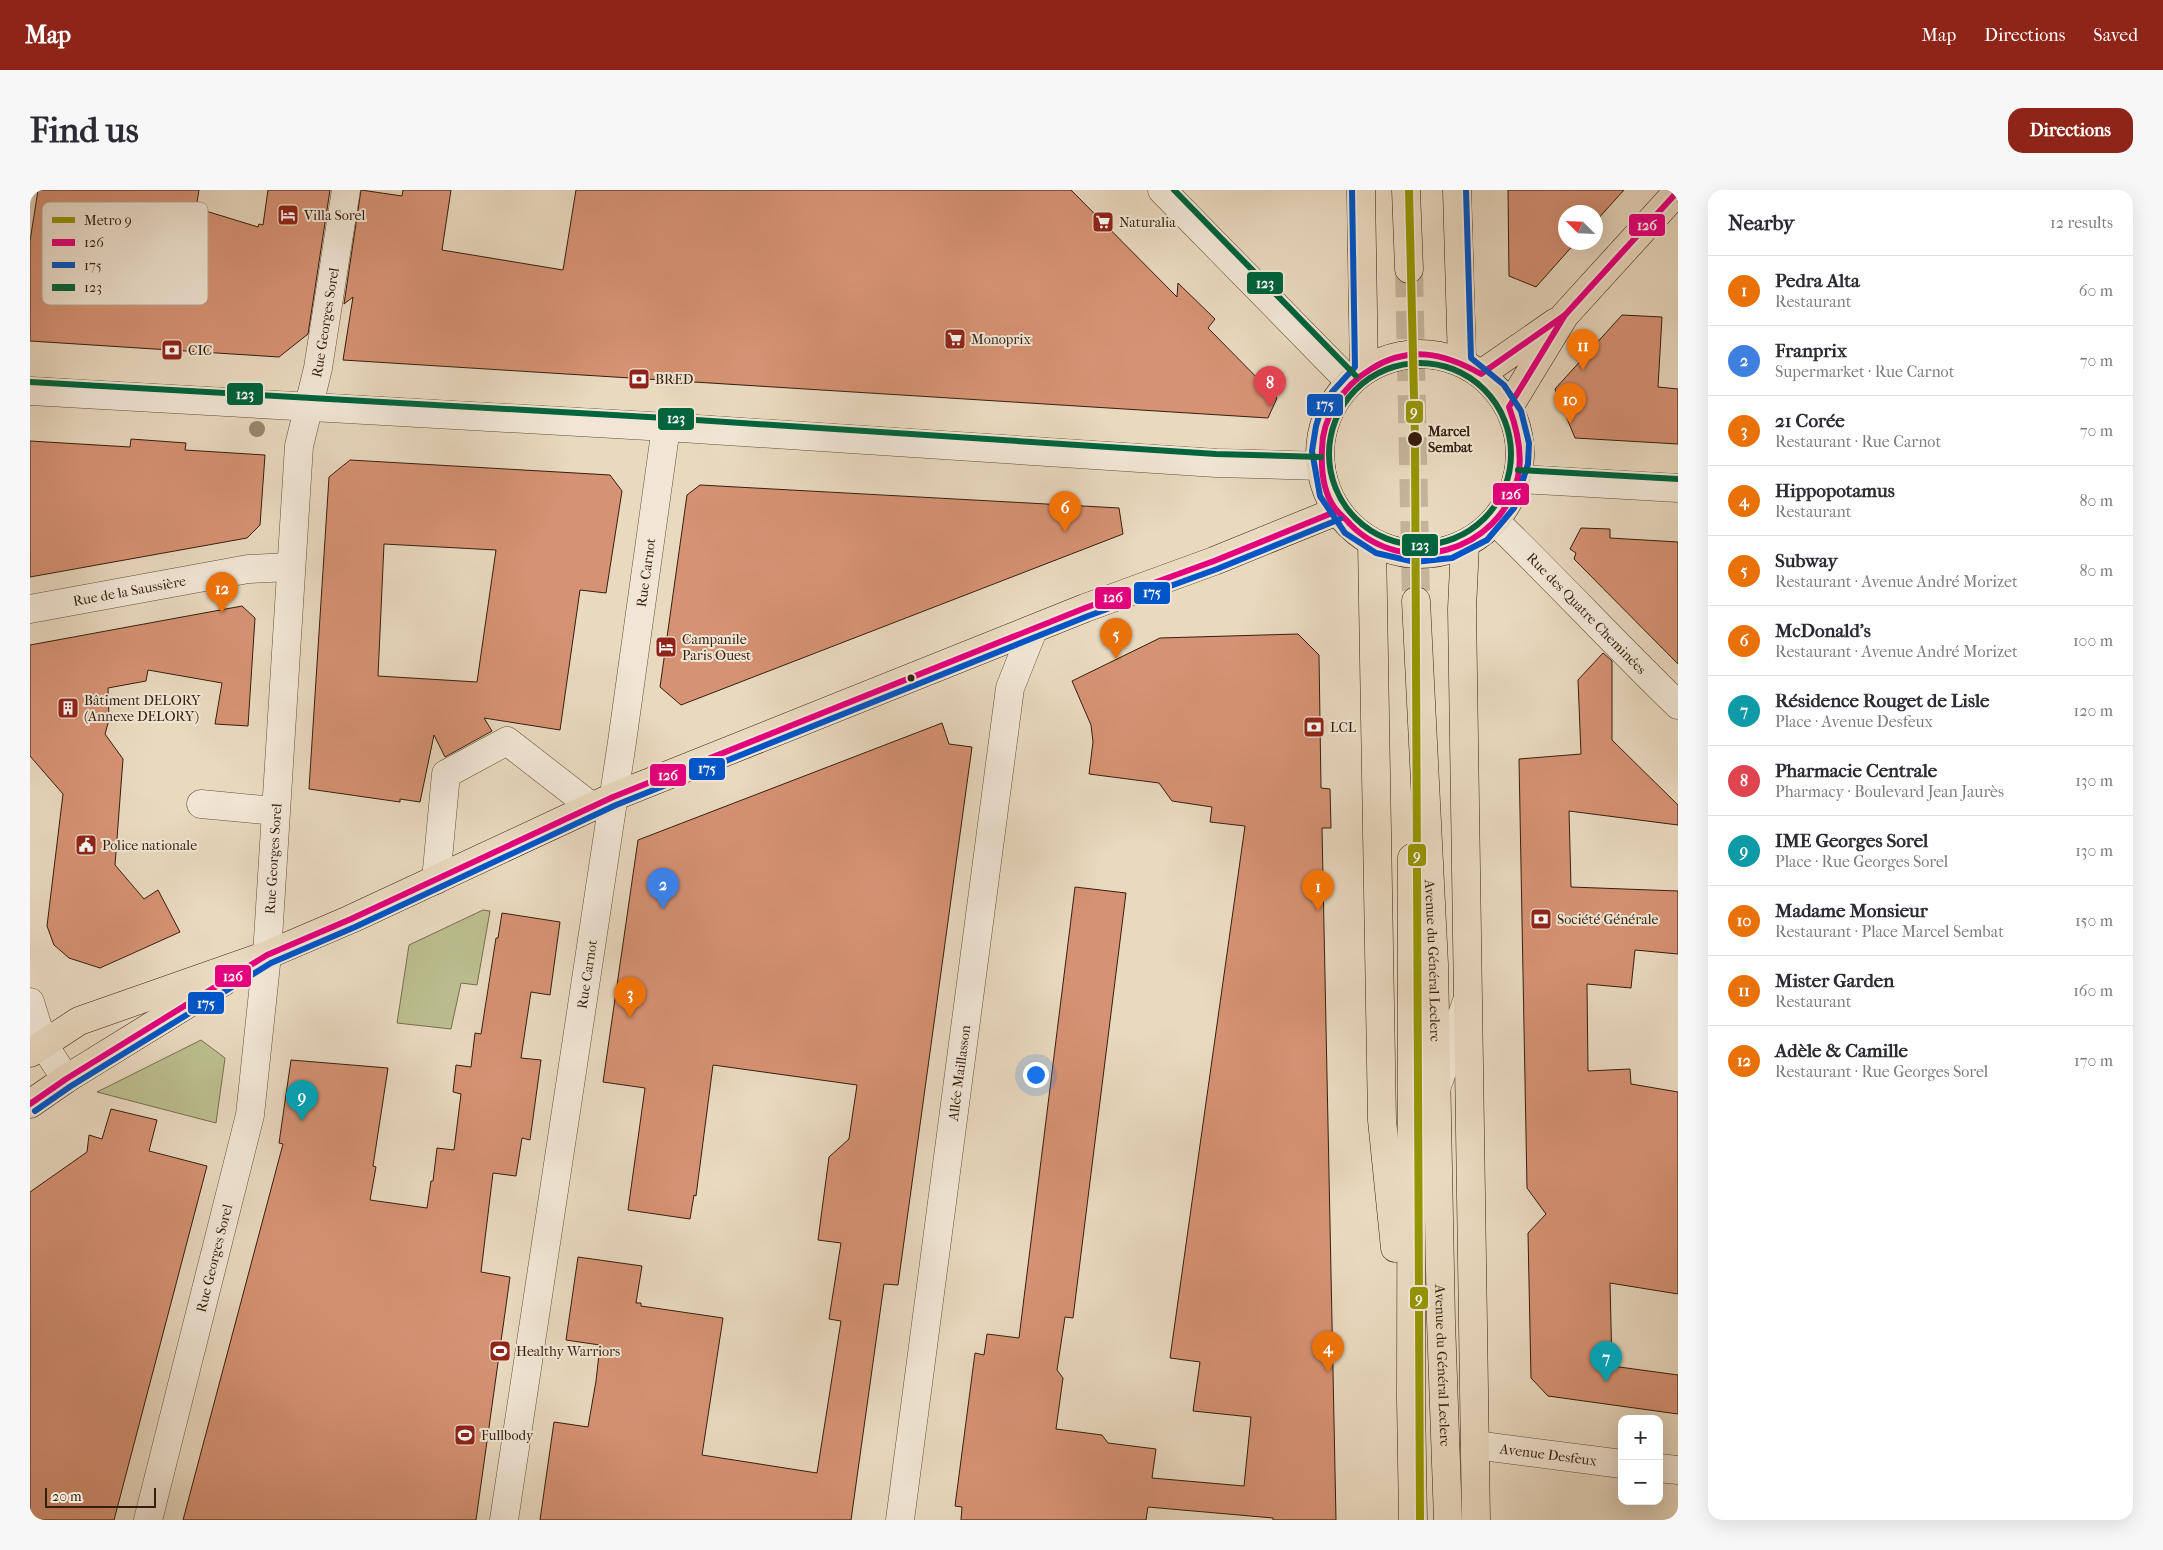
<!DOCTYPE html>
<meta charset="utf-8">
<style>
:root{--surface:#fff;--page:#f7f7f7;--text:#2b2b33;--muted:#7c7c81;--line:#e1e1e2;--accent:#8f2418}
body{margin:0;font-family:"IM FELL French Canon",serif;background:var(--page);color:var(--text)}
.controls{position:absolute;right:15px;bottom:15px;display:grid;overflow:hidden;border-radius:10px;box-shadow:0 5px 20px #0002}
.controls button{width:45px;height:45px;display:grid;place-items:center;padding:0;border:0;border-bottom:1px solid var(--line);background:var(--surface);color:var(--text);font:25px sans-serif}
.compass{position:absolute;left:1528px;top:15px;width:45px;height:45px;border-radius:50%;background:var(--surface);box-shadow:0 5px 20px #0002;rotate:294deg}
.scale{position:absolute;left:15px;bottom:12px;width:111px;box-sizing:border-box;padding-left:5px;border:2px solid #351f0c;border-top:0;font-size:14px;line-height:18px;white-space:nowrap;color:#351f0c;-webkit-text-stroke:4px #f1e6d5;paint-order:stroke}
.you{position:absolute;left:1005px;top:884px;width:18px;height:18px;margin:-12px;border:4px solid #fff;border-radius:50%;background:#1a73e8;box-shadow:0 0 0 8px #1a73e833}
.badge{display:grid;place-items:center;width:32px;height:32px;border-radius:50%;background:var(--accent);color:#fff;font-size:16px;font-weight:700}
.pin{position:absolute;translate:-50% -41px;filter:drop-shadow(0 1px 2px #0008)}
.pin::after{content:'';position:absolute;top:26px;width:18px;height:15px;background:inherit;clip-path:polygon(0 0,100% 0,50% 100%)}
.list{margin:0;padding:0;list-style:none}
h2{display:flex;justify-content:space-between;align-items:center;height:65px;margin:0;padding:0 20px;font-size:21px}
h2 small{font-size:16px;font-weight:400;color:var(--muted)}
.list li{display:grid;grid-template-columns:32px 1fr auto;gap:15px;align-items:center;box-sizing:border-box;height:70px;padding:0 20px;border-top:1px solid var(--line)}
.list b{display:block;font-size:19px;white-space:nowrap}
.list p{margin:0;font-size:16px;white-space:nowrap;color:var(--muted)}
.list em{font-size:16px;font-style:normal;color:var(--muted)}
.map{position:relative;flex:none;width:1648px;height:1330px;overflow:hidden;border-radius:15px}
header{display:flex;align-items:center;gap:30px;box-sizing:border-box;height:70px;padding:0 25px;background:var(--accent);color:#fff}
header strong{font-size:24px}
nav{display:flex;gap:28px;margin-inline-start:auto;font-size:18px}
.intro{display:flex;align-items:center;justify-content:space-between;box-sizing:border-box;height:120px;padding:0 30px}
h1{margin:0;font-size:35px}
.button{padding:12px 22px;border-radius:15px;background:var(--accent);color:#fff;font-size:18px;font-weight:700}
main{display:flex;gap:30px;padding:0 30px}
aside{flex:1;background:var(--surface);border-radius:15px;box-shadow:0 5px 20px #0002}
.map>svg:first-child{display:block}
.green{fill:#bbbe8f;stroke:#786e4e}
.building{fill:#d69274;stroke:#351f0c;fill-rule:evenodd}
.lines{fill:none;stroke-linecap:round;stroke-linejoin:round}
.major-tunnel{stroke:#c5b49b;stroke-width:28;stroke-dasharray:28 14;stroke-linecap:butt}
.minor-casing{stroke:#624e39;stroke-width:29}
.major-casing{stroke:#351f0c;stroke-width:29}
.minor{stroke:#f1e6d5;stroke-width:28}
.major{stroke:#e9d9bf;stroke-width:28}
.bus-1-casing{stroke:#f1e6d5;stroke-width:10}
.bus-2-casing{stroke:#f1e6d5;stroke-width:10}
.bus-3-casing{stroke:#f1e6d5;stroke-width:10}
.bus-1{stroke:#e5007d;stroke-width:6}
.bus-2{stroke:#0055c8;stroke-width:6}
.bus-3{stroke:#00643c;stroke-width:6}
.metro-1-casing{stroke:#f1e6d5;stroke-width:11}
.metro-1{stroke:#969603;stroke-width:8}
.tree{fill:#98896f}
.stop-dot{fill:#351f0c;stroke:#f1e6d5;stroke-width:2}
.labels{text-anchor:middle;stroke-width:4;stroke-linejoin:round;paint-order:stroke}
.poi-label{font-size:14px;fill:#351f0c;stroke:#f1e6d5;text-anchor:start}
.street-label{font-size:14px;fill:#351f0c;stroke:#f1e6d5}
.stop-label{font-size:14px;font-weight:bold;fill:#351f0c;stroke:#f1e6d5;text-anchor:start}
.key{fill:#f1e6d5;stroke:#b9aa99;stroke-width:1}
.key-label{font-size:14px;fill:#351f0c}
.line-badge{stroke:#f1e6d5;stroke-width:2}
.badge-label{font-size:14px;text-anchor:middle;font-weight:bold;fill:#fff}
</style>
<header>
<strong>Map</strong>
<nav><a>Map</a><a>Directions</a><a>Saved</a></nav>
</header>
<div class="intro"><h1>Find us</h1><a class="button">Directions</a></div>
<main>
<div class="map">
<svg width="1648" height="1330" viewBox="0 0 1648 1330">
<rect width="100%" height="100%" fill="#e9d9bf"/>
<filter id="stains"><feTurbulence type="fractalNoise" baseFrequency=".004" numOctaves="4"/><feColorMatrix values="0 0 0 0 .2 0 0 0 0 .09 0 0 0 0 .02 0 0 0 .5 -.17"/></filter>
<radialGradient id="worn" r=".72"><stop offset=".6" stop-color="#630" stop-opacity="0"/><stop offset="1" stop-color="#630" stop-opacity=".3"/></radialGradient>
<g class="green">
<polygon points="453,720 460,721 447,795 431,793 421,839 367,833 379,755"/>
<polygon points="171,850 195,868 186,933 67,902"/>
</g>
<g class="building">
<polygon points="8,0 169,0 166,18 228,37 229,34 233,35 238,0 300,0 278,144 249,167 0,151 0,51"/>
<polygon points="331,0 372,6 373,0 421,0 412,60 533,80 546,0 1041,0 1147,107 1148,93 1185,129 1178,138 1247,208 1238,228 313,170 323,107 314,114"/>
<polygon points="1478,0 1594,0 1566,31 1566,22 1536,22 1536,52 1546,52 1506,97 1479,86"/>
<polygon points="1592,125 1632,127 1628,197 1648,199 1648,254 1545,248 1525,199"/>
<polygon points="101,249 156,253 155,260 235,265 230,335 217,348 0,387 0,251 100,257"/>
<path d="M320,270l260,15 12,16 -16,102 -26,-3 -20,140 -76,-12 8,13 -47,26 -11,-22 -14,67 -20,-3v3l-91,-13 20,-312zM354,354l112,6 -19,132 -99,-6z"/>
<polygon points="670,295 1089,318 1093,344 651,515 630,497 657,305"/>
<polygon points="1551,338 1580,339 1580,348 1648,352 1648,474 1544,369 1546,363 1540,359"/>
<polygon points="212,416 225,428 218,536 185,534 192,493 118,480 116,491 78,498 79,530 75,544 93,569 85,675 114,709 128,700 150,742 70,778 39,768 24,755 17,736 33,604 0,566 0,455"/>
<polygon points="1268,444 1289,465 1291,598 1300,599 1301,638 1292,638 1306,1330 1243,1330 1243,1328 1118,1317 1116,1330 931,1330 932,1317 925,1316 945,1163 954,1165 957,1144 989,1148 1045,697 1096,703 1043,1128 1035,1127 1027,1180 1033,1188 1026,1239 1072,1245 1078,1253 1126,1259 1122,1288 1214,1296 1221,1227 1163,1221 1170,1172 1140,1168 1215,636 1180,632 1182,617 1142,611 1129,593 1059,584 1063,552 1061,535 1042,491 1130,448"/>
<polygon points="1573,463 1582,471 1582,550 1648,615 1648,635 1539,621 1541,697 1648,701 1648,764 1605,760 1601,798 1557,794 1558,881 1600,879 1601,894 1648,902 1648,1104 1580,1093 1582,1176 1648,1185 1648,1224 1518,1206 1501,1188 1498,1043 1516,1024 1497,998 1489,569 1551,564 1548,490"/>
<polygon points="912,533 919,554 942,557 868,1095 854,1094 821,1330 510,1330 524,1232 558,1237 566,1191 570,1155 536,1150 548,1067 612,1076 606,1113 611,1113 611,1116 693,1128 672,1265 787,1283 811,1131 799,1129 811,1053 788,1050 799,967 819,949 827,895 683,875 666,1006 664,1005 660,1029 598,1020 615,898 573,892 608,650"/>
<polygon points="472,723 530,732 520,805 501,802 491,868 511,870 500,950 492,948 486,986 463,983 451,1082 480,1087 446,1330 153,1330 253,954 249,953 261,870 358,878 343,976 346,977 340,1010 397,1018 401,991 403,991 407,958 424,960 431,904 423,902 426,875 441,877 445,843 451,844 466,748 468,748"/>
<polygon points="81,919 127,930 119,961 177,976 84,1330 0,1330 0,1002 57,962 59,945 72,949"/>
</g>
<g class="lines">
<polyline class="major-tunnel" points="1379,79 1386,411"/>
<g class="minor-casing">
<g id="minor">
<polyline points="1132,0 1320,192"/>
<polyline points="0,201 636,237 1186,273 1291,276"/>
<polyline points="1488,289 1648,298"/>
<path id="s1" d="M1465,331c62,60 121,124 183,184"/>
<path id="s2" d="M0,419l218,-40 42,-2"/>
<polyline points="171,614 245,621"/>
<polyline points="406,690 416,584 477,551 562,617"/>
<polyline points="0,812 13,854 36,889"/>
<polyline points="1407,896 1437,811"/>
<path id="s3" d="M1445,1255l147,19"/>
<polyline points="1629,1278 1648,1280"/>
<path id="s4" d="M118,1330l102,-405 17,-160 32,-509 19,-78 28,-178"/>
<path id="s5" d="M474,1330l118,-778 44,-315"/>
<path id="s6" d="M870,1330l110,-832 23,-58"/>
</g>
</g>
<g class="major-casing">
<g id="major">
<polyline points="1331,0 1334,181"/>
<polyline points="1376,0 1379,79"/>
<polyline points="1427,0 1432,173"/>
<circle cx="1390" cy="264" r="100"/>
<polyline points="1451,184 1526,132"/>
<polyline points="1479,217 1535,125 1648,1"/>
<polyline points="1342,353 1352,930 1365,1058"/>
<polyline points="1435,354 1432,419 1446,1330"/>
<path id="s7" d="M1386,411l18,363 7,357 7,199"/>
<polyline points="1382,668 1381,1210 1383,1330"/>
<polyline points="0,863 49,831 237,765 321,729 583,607 1055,418 1184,371 1307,321"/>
<polyline points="0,914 36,889 193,792"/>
</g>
</g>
<use href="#minor" class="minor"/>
<use href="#major" class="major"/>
<g class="bus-1-casing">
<g id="bus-1">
<path d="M1535,125l-56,92c8,22 14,47 9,70 -18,76 -115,102 -168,47 -5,-6 -12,-11 -16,-17 -11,-16 -13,-39 -12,-58 0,-32 22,-64 49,-80 38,-24 73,-16 110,5z"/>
<polyline points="1535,125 1648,1"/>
<polyline points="0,914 36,889 237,765 321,729 583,607 1055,418 1184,371 1307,321"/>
</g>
</g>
<g class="bus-2-casing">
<g id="bus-2">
<polyline points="1322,0 1325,177 1302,202 1290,223 1286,236 1282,261 1290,306 1315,343 1346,363 1385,372 1422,368 1457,350 1484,318 1498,274 1499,253 1491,221 1474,195 1441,168 1436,0"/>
<polyline points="5,921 41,896 241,773 325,737 586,615 1058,426 1187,379 1310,329"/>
</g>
</g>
<g class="bus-3-casing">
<g id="bus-3">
<polyline points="1144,0 1326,186"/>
<circle cx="1390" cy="264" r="91"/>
<polyline points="0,192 636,228 1186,264 1291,267"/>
<polyline points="1488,280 1648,289"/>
</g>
</g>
<use href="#bus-1" class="bus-1"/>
<use href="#bus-2" class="bus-2"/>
<use href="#bus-3" class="bus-3"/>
<g class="metro-1-casing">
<polyline id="metro-1" points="1379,0 1385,249 1390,1330"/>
</g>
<use href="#metro-1" class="metro-1"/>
</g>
<circle class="tree" cx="227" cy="239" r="8"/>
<defs>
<g id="hotel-square" transform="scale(1.125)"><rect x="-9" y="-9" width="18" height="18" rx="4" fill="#8f2418" stroke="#f1e6d5"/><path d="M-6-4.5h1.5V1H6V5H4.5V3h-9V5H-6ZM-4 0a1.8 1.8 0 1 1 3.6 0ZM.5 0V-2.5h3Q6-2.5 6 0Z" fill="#fff"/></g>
<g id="supermarket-square" transform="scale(1.125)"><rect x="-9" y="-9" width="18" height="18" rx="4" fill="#8f2418" stroke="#f1e6d5"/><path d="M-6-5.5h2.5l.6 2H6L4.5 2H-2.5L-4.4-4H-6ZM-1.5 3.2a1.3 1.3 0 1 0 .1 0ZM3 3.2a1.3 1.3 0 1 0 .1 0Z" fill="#fff"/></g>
<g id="bank-square" transform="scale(1.125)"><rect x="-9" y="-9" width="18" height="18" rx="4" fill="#8f2418" stroke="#f1e6d5"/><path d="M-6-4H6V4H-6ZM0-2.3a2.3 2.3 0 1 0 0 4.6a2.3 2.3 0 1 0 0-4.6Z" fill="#fff"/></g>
<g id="building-square" transform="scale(1.125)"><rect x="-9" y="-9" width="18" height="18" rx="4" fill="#8f2418" stroke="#f1e6d5"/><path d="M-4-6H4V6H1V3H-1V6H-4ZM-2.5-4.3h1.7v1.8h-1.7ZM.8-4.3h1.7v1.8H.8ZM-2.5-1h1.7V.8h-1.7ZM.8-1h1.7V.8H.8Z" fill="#fff"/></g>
<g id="civic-square" transform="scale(1.125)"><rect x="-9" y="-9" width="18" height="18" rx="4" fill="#8f2418" stroke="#f1e6d5"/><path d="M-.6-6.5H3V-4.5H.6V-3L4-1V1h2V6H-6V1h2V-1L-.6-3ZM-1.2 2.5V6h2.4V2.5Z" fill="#fff"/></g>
<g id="stadium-square" transform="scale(1.125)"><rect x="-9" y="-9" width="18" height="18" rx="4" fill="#8f2418" stroke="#f1e6d5"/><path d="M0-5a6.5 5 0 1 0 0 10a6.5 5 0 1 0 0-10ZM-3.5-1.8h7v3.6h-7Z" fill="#fff"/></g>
</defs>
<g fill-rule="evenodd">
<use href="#hotel-square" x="258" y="25"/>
<use href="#supermarket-square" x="1073" y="32"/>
<use href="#supermarket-square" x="925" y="149"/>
<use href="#bank-square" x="142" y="160"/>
<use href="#bank-square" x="609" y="189"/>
<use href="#hotel-square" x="636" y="457"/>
<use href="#building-square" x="38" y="518"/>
<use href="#bank-square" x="1284" y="537"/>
<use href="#civic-square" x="56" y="655"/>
<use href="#bank-square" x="1511" y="729"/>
<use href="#stadium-square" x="470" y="1161"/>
<use href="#stadium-square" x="435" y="1245"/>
</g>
<g class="stop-dot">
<circle cx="1385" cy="249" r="8"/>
<circle cx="881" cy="488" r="4.5"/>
</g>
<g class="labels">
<g class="poi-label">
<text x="274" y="30">Villa Sorel</text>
<text x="1089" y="37">Naturalia</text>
<text x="941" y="154">Monoprix</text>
<text x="158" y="165">CIC</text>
<text x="625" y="194">BRED</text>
<text x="652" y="454">Campanile<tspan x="652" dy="16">Paris Ouest</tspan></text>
<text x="54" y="515">Bâtiment DELORY<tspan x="54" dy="16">(Annexe DELORY)</tspan></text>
<text x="1300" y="542">LCL</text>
<text x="72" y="660">Police nationale</text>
<text x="1527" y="734">Société Générale</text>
<text x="486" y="1166">Healthy Warriors</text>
<text x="451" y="1250">Fullbody</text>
</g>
<g class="street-label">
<text dy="5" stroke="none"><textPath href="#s4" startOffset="1215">Rue Georges Sorel</textPath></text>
<text dy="5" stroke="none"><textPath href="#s5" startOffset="958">Rue Carnot</textPath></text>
<text dy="5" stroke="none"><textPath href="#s2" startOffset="101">Rue de la Saussière</textPath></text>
<text dy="5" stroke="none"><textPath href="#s1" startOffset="130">Rue des Quatre Cheminées</textPath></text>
<text dy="5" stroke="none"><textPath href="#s4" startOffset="675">Rue Georges Sorel</textPath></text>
<text dy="5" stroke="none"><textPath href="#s7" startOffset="360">Avenue du Général Leclerc</textPath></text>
<text dy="5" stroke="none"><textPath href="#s5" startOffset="552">Rue Carnot</textPath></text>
<text dy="5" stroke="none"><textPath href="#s6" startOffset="451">Allée Maillasson</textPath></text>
<text dy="5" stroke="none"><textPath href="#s4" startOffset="270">Rue Georges Sorel</textPath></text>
<text dy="5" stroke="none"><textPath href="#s7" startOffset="765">Avenue du Général Leclerc</textPath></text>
<text dy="5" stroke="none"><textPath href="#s3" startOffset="74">Avenue Desfeux</textPath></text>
</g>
<g class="stop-label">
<text x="1398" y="246">Marcel<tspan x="1398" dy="16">Sembat</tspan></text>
</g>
</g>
<rect x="12" y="12" width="166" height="103" rx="8" class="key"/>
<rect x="22" y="27" width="23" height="6" fill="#969603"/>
<rect x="22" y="49" width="23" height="7" fill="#e5007d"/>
<rect x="22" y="72" width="23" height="6" fill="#0055c8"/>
<rect x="22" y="94" width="23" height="7" fill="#00643c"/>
<g class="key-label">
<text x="54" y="35">Metro 9</text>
<text x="54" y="57">126</text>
<text x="54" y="80">175</text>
<text x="54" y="102">123</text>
</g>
<g class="line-badge">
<rect x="1598" y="23" width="38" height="24" rx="5" fill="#e5007d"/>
<rect x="1216" y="81" width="38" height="24" rx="5" fill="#00643c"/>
<rect x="196" y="192" width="38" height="24" rx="5" fill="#00643c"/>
<rect x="1276" y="203" width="38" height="24" rx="5" fill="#0055c8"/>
<rect x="1375" y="210" width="19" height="24" rx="5" fill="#969603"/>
<rect x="627" y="217" width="38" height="24" rx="5" fill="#00643c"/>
<rect x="1462" y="292" width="38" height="24" rx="5" fill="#e5007d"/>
<rect x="1371" y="343" width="38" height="24" rx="5" fill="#00643c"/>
<rect x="1103" y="391" width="38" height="24" rx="5" fill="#0055c8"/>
<rect x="1064" y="396" width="38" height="24" rx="5" fill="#e5007d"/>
<rect x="658" y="567" width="38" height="24" rx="5" fill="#0055c8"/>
<rect x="619" y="573" width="38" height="24" rx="5" fill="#e5007d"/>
<rect x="1377" y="653" width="20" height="24" rx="5" fill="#969603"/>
<rect x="184" y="774" width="38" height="24" rx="5" fill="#e5007d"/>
<rect x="157" y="801" width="38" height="24" rx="5" fill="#0055c8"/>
<rect x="1379" y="1096" width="20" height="24" rx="5" fill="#969603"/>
</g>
<g class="badge-label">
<text x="1617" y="40">126</text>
<text x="1235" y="98">123</text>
<text x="215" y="209">123</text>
<text x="1295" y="219">175</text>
<text x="1384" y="226">9</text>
<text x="646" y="233">123</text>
<text x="1481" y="309">126</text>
<text x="1390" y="360">123</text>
<text x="1122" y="407">175</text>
<text x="1083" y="412">126</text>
<text x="677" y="583">175</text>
<text x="638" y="590">126</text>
<text x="1387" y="670">9</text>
<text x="203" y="791">126</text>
<text x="176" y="818">175</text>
<text x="1389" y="1113">9</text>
</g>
<rect width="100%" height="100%" filter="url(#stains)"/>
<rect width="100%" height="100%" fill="url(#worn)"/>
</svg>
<div class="controls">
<button>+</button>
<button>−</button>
</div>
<svg class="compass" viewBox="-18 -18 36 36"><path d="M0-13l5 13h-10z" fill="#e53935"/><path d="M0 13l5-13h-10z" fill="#7c7c81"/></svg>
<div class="scale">20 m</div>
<div class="you"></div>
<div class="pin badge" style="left:1288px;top:721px;background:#e8710a">1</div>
<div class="pin badge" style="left:633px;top:719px;background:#3f7fe0">2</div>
<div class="pin badge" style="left:600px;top:828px;background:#e8710a">3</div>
<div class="pin badge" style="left:1298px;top:1182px;background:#e8710a">4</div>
<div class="pin badge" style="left:1086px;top:469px;background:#e8710a">5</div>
<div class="pin badge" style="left:1035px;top:342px;background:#e8710a">6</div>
<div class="pin badge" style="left:1576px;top:1192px;background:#0f9aa8">7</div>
<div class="pin badge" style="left:1240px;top:217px;background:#e0444e">8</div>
<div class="pin badge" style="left:272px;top:931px;background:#0f9aa8">9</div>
<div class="pin badge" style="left:1540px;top:234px;background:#e8710a">10</div>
<div class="pin badge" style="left:1553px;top:180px;background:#e8710a">11</div>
<div class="pin badge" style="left:192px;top:423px;background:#e8710a">12</div>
</div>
<aside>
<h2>Nearby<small>12 results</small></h2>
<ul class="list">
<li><span class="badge" style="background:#e8710a">1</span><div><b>Pedra Alta</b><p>Restaurant</p></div><em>60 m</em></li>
<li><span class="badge" style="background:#3f7fe0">2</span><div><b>Franprix</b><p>Supermarket · Rue Carnot</p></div><em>70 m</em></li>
<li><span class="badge" style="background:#e8710a">3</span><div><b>21 Corée</b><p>Restaurant · Rue Carnot</p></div><em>70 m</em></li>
<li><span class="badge" style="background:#e8710a">4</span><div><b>Hippopotamus</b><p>Restaurant</p></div><em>80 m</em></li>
<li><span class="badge" style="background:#e8710a">5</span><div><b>Subway</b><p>Restaurant · Avenue André Morizet</p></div><em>80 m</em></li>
<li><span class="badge" style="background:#e8710a">6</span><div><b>McDonald's</b><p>Restaurant · Avenue André Morizet</p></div><em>100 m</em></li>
<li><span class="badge" style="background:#0f9aa8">7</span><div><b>Résidence Rouget de Lisle</b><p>Place · Avenue Desfeux</p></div><em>120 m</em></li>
<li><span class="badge" style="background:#e0444e">8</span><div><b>Pharmacie Centrale</b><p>Pharmacy · Boulevard Jean Jaurès</p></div><em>130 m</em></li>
<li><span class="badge" style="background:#0f9aa8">9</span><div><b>IME Georges Sorel</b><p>Place · Rue Georges Sorel</p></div><em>130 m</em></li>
<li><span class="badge" style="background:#e8710a">10</span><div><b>Madame Monsieur</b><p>Restaurant · Place Marcel Sembat</p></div><em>150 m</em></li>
<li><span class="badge" style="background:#e8710a">11</span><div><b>Mister Garden</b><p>Restaurant</p></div><em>160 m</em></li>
<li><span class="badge" style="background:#e8710a">12</span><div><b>Adèle &amp; Camille</b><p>Restaurant · Rue Georges Sorel</p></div><em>170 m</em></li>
</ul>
</aside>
</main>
